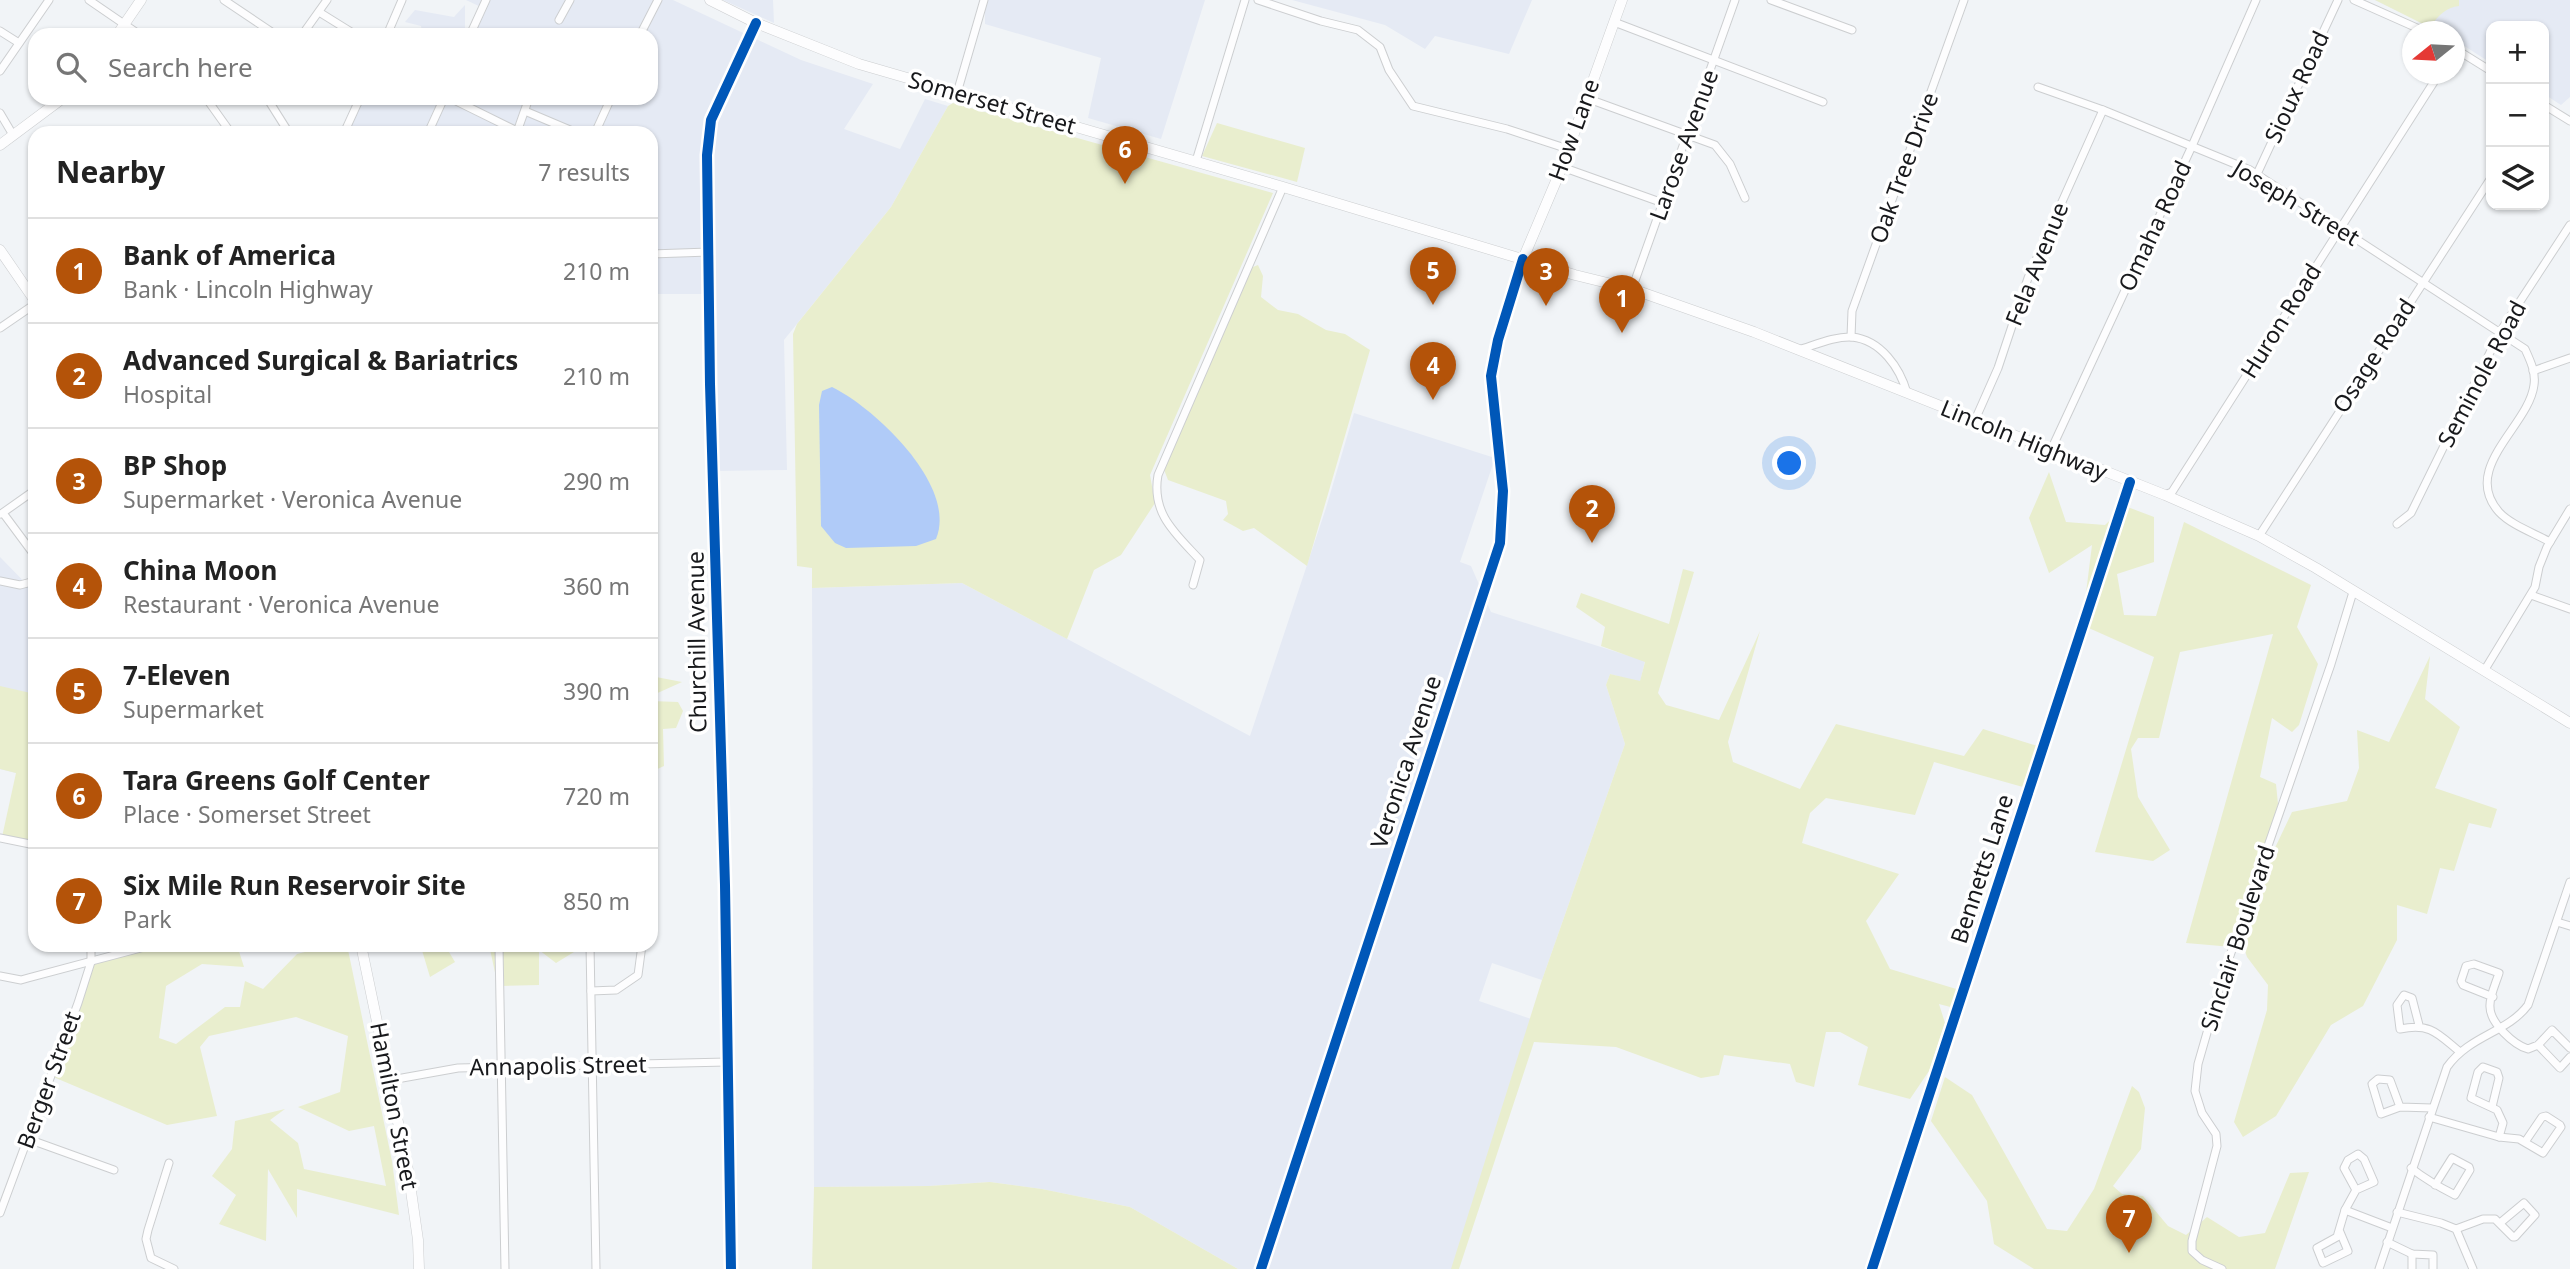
<!DOCTYPE html>
<meta charset="utf-8">
<style>
:root{--surface:#fff;--page:#f6f6f6;--text:#222;--muted:#767676;--line:#e0e0e0;--accent:#b45309}
body{margin:0;font-family:"Noto Sans",sans-serif;background:var(--page);color:var(--text)}
.controls{position:absolute;right:21px;top:21px;display:grid;overflow:hidden;border-radius:14px;box-shadow:0 2px 5px #0004}
.controls button{width:63px;height:63px;display:grid;place-items:center;padding:0;border:0;border-bottom:2px solid var(--line);background:var(--surface);color:var(--text);font:35px sans-serif}
.compass{position:absolute;left:2402px;top:21px;width:63px;height:63px;border-radius:50%;background:var(--surface);box-shadow:0 2px 5px #0004;rotate:252deg}
.you{position:absolute;left:1790px;top:464px;width:24px;height:24px;margin:-18px;border:5px solid #fff;border-radius:50%;background:#1a73e8;box-shadow:0 0 0 10px #1a73e833}
.badge{display:grid;place-items:center;width:46px;height:46px;border-radius:50%;background:var(--accent);color:#fff;font-size:23px;font-weight:700}
.pin{position:absolute;translate:-50% -58px;filter:drop-shadow(0 2px 4px #0008)}
.pin::after{content:'';position:absolute;top:37px;width:24px;height:21px;background:inherit;clip-path:polygon(0 0,100% 0,50% 100%)}
.list{margin:0;padding:0;list-style:none}
h2{display:flex;justify-content:space-between;align-items:center;height:91px;margin:0;padding:0 28px;font-size:30px}
h2 small{font-size:23px;font-weight:400;color:var(--muted)}
.list li{display:grid;grid-template-columns:46px 1fr auto;gap:21px;align-items:center;box-sizing:border-box;height:105px;padding:0 28px;border-top:2px solid var(--line)}
.list b{display:block;font-size:26px;white-space:nowrap}
.list p{margin:0;font-size:23px;white-space:nowrap;color:var(--muted)}
.list em{font-size:23px;font-style:normal;color:var(--muted)}
.icon{flex:none;width:38px;height:38px;fill:none;stroke:currentColor;stroke-width:2;stroke-linecap:round;stroke-linejoin:round}
.map{position:relative;flex:none;width:2570px;height:1269px;overflow:hidden}
.search{position:absolute;background:var(--surface);box-shadow:0 2px 5px #0004;left:28px;top:28px;width:630px;height:77px;display:flex;align-items:center;gap:18px;box-sizing:border-box;padding:0 24px;border-radius:21px;color:var(--muted);font-size:26px}
.panel{position:absolute;background:var(--surface);box-shadow:0 2px 5px #0004;left:28px;top:126px;width:630px;height:826px;border-radius:21px}
.map>svg:first-child{display:block}
.built{fill:#e5eaf4}
.green{fill:#e9eece}
.water{fill:#b0cbf8}
.lines{fill:none;stroke-linecap:round;stroke-linejoin:round}
.street-casing{stroke:#ccced0;stroke-width:9}
.secondary-casing{stroke:#ccced0;stroke-width:11}
.street{stroke:#fdfdfe;stroke-width:7}
.secondary{stroke:#fdfdfe;stroke-width:10}
.cycleway-casing{stroke:#fff;stroke-width:15}
.cycleway{stroke:#0057b8;stroke-width:10}
.labels{text-anchor:middle;stroke-width:7;stroke-linejoin:round;paint-order:stroke}
.street-label{font-size:23px;fill:#18191c;stroke:#fff}
</style>
<div class="map">
<svg width="2570" height="1269" viewBox="0 0 2570 1269">
<rect width="100%" height="100%" fill="#f1f4f7"/>
<g class="built">
<polygon points="466,0 673,0 801,60 873,84 844,129 900,149 925,99 948,106 891,207 784,340 787,470 716,471 712,294 651,294 651,133 347,133 362,98 651,98 651,35 471,35 483,8"/>
<polygon points="723,0 773,0 774,23"/>
<polygon points="985,0 1205,0 1161,139 1088,118 1101,58 985,24"/>
<polygon points="1292,0 1532,0 1509,54 1435,36 1425,49 1385,25"/>
<polygon points="2375,0 2570,0 2570,97 2561,105 2544,94 2544,26 2491,26 2491,63 2455,40 2454,32 2440,31"/>
<polygon points="465,5 465,30 462,35 423,35 421,26 405,22 415,10 454,17"/>
<polygon points="1354,413 1495,458 1460,562 1471,566 1491,612 1645,661 1640,682 1610,674 1606,685 1625,744 1542,980 1492,963 1479,1001 1534,1020 1452,1269 1238,1269 1130,1207 1042,1189 990,1182 929,1186 814,1187 812,588 962,583 1250,736 1326,508"/>
<polygon points="0,557 35,593 35,806 16,773 0,769"/>
</g>
<g class="green">
<path d="M2375,0h84v6c-13,1 -21,10 -28,20h-4z"/>
<polygon points="953,103 1273,193 1150,475 1155,503 1121,555 1094,570 1067,639 962,583 812,588 812,568 797,566 793,334 797,324 891,207 948,106"/>
<polygon points="1217,123 1305,148 1297,182 1202,156"/>
<polygon points="1258,265 1263,276 1261,297 1278,310 1298,314 1326,330 1345,334 1370,350 1307,566 1254,528 1243,531 1223,520 1228,514 1226,501 1168,480 1163,467 1248,269"/>
<polygon points="2049,472 2066,522 2105,525 2125,506 2154,517 2154,562 2117,574 2124,615 2156,616 2184,522 2311,585 2297,627 2318,664 2299,725 2292,732 2272,718 2260,777 2276,784 2278,804 2245,911 2292,812 2347,801 2359,768 2357,730 2389,742 2430,656 2425,699 2460,727 2435,788 2497,809 2491,828 2469,823 2454,871 2440,868 2427,914 2397,905 2397,940 2363,1006 2331,1025 2276,1116 2243,1137 2234,1122 2267,1010 2268,985 2247,957 2244,948 2186,943 2273,634 2180,652 2159,738 2138,738 2131,749 2138,797 2170,850 2153,861 2095,852 2154,657 2082,625 2092,545 2049,573 2029,518"/>
<polygon points="1683,569 1694,572 1658,693 1666,705 1719,720 1760,631 1728,742 1733,762 1800,789 1836,724 1964,756 1983,729 2044,748 2030,789 1934,762 1915,815 1826,798 1810,813 1802,843 1899,874 1866,921 1890,969 1963,991 1958,1009 1939,1004 1945,1023 1929,1071 1910,1099 1858,1085 1868,1047 1840,1032 1826,1032 1814,1087 1796,1082 1790,1064 1724,1055 1719,1075 1701,1078 1616,1047 1534,1042 1459,1269 1451,1269 1542,980 1625,744 1606,685 1610,674 1640,681 1645,662 1601,646 1605,627 1576,607 1581,593 1669,624"/>
<polygon points="651,676 682,682 651,696"/>
<polygon points="0,686 35,694 35,821 29,844 2,837 16,773 0,769"/>
<polygon points="651,701 678,702 683,711 676,728 663,729 664,766 651,772"/>
<polygon points="152,945 237,945 244,967 202,964 166,986 159,1038 176,1044 225,1007 240,1007 245,981 263,989 297,954 332,945 347,945 392,1161 399,1215 297,1189 297,1218 268,1169 266,1241 219,1224 236,1195 212,1176 232,1149 235,1121 285,1109 270,1120 298,1143 304,1169 386,1186 374,1126 349,1131 298,1107 340,1092 348,1036 296,1017 209,1036 200,1047 217,1116 167,1125 51,1076 91,962"/>
<polygon points="378,945 451,945 446,947 455,962 430,977 421,947 380,950"/>
<polygon points="489,945 563,945 574,952 556,963 539,950 539,985 498,986"/>
<polygon points="1945,1077 1972,1095 2047,1229 2067,1231 2094,1189 2132,1086 2139,1092 2145,1108 2141,1149 2113,1186 2122,1194 2143,1196 2168,1226 2186,1235 2207,1217 2239,1237 2265,1233 2290,1173 2309,1172 2275,1269 2034,1269 1994,1244 1987,1201 1931,1121"/>
<polygon points="990,1182 1042,1189 1130,1207 1238,1269 812,1269 814,1187 929,1186"/>
</g>
<path class="water" d="M832,387c43,21 126,99 104,152l-20,7 -70,2 -11,-5 -14,-17 -2,-121 3,-14z"/>
<g class="lines">
<g class="street-casing">
<g id="street">
<polyline points="89,0 140,35"/>
<polyline points="224,0 276,35"/>
<polyline points="1258,0 1321,21 1358,30 1380,47 1389,70 1413,106 1507,129 1568,149"/>
<polyline points="1771,0 1852,30"/>
<polyline points="2354,0 2426,32"/>
<polyline points="319,12 356,35"/>
<polyline points="559,20 570,0"/>
<polyline points="1614,22 1823,102"/>
<polyline points="0,31 19,43"/>
<polyline points="302,35 327,0"/>
<polyline points="387,35 402,0"/>
<polyline points="470,35 486,0"/>
<polyline points="640,35 658,0"/>
<polyline points="2454,48 2491,71"/>
<polyline points="0,71 49,0"/>
<path d="M2038,87l65,23 147,60 275,179c5,11 11,23 9,36 -5,41 -74,83 -35,127 12,13 35,21 51,30"/>
<polyline points="957,93 984,0"/>
<polyline points="206,98 231,133"/>
<polyline points="267,98 289,133"/>
<polyline points="450,98 517,131"/>
<polyline points="1586,98 1715,145 1730,164 1745,198"/>
<polyline points="2544,105 2570,121"/>
<polyline points="525,111 577,133"/>
<polyline points="0,113 13,135"/>
<polyline points="517,132 529,98"/>
<polyline points="344,133 360,98"/>
<polyline points="428,133 444,98"/>
<polyline points="595,133 611,98"/>
<polyline points="1196,161 1245,0"/>
<polyline points="1562,167 1663,203"/>
<polyline points="2257,174 2338,0"/>
<polyline points="651,254 709,252"/>
<polyline points="1632,289 1735,0"/>
<polyline points="0,328 35,304"/>
<polyline points="1851,337 1852,311 1964,0"/>
<path d="M1798,350c17,-5 37,-14 54,-13 29,3 48,31 55,56"/>
<polyline points="2533,371 2570,358"/>
<polyline points="1975,420 1998,368 2028,278 2103,110"/>
<polyline points="2051,450 2192,146 2256,0"/>
<polyline points="2165,495 2172,492 2439,74"/>
<polyline points="3,513 35,556"/>
<polyline points="1,514 35,490"/>
<polyline points="2397,524 2411,513 2500,332 2570,225"/>
<polyline points="2259,536 2491,178"/>
<polyline points="0,581 20,585 35,581"/>
<path d="M1193,585l7,-25c-24,-26 -49,-46 -42,-85l125,-288"/>
<polyline points="2531,595 2570,609"/>
<polyline points="2484,671 2535,587 2539,567 2547,547 2570,509"/>
<polyline points="651,834 653,834"/>
<polyline points="0,838 35,845"/>
<polyline points="2557,922 2570,926"/>
<polyline points="590,945 596,1269"/>
<polyline points="499,947 505,1269"/>
<polyline points="0,976 21,980 28,978 152,945"/>
<polyline points="591,991 616,990 638,975 642,945"/>
<path d="M2493,997l-30,-12 -2,-4 5,-15 8,-2 25,9c-3,10 -10,24 -9,34 0,16 24,38 38,42l10,-4 14,-15 18,18"/>
<path d="M2419,1025l-7,-27 -8,-3 -7,10 3,24c31,-6 37,4 60,23"/>
<polyline points="2538,1045 2560,1068 2570,1057"/>
<polyline points="391,1080 458,1068 727,1062"/>
<polyline points="2400,1107 2381,1114 2372,1084 2378,1079 2390,1080 2400,1107 2432,1108"/>
<polyline points="2492,1107 2499,1078 2497,1072 2483,1067 2478,1072 2471,1098 2497,1110 2503,1123 2499,1137"/>
<polyline points="2429,1117 2499,1137 2519,1139 2543,1153 2561,1127 2560,1125 2546,1116 2542,1117 2525,1142"/>
<polyline points="28,1139 114,1170"/>
<polyline points="169,1163 148,1230 146,1239 151,1258 174,1269"/>
<path d="M2411,1168c14,11 28,19 44,27l15,-25 -1,-3 -17,-9 -17,27"/>
<polyline points="2345,1210 2392,1228"/>
<polyline points="2397,1212 2441,1223 2456,1229 2473,1269"/>
<polyline points="0,1213 78,1003 91,962 91,945"/>
<polyline points="2456,1229 2483,1219 2495,1219 2513,1237 2515,1237 2535,1215 2524,1203 2500,1223"/>
<polyline points="2340,1232 2348,1251 2323,1263 2317,1248 2337,1237 2345,1210 2356,1190 2344,1168 2348,1160 2358,1154 2364,1159 2374,1182 2356,1190"/>
<polyline points="2387,1242 2412,1254 2433,1255 2433,1269"/>
<polyline points="731,1269 725,885 710,384 707,155 711,120 756,23"/>
<polyline points="2222,1269 2202,1260 2192,1251 2192,1241 2217,1146 2216,1134 2202,1113 2195,1091 2198,1064 2225,970 2331,664 2353,592"/>
<path d="M2379,1269l68,-202c23,-32 60,-34 81,-62l42,-123"/>
<polyline points="2412,1269 2412,1254"/>
</g>
</g>
<g class="secondary-casing">
<g id="secondary">
<polyline points="710,0 756,23 859,64 1283,187 1575,275 1632,289 1754,332 2165,495 2259,536 2316,568 2570,723"/>
<polyline points="117,35 141,0"/>
<polyline points="0,145 63,98"/>
<polyline points="0,250 35,301"/>
<polyline points="361,945 408,1170 418,1240 419,1269"/>
<polyline points="1261,1269 1500,543 1503,491 1491,390 1493,363 1523,259 1562,167 1622,0"/>
<polyline points="1872,1269 2130,482"/>
</g>
</g>
<use href="#street" class="street"/>
<use href="#secondary" class="secondary"/>
<g class="cycleway-casing">
<g id="cycleway">
<polyline points="731,1269 725,885 710,384 707,155 711,120 756,23"/>
<polyline points="1261,1269 1500,543 1503,491 1491,376 1498,340 1523,259"/>
<polyline points="1872,1269 2130,482"/>
</g>
</g>
<use href="#cycleway" class="cycleway"/>
</g>
<g class="labels">
<g class="street-label">
<text transform="translate(2297 87) rotate(-65)" y="8">Sioux Road</text>
<text transform="translate(992 103) rotate(16)" y="8">Somerset Street</text>
<text transform="translate(1574 130) rotate(-70)" y="8">How Lane</text>
<text transform="translate(1684 145) rotate(-70)" y="8">Larose Avenue</text>
<text transform="translate(1904 168) rotate(-70)" y="8">Oak Tree Drive</text>
<text transform="translate(2296 203) rotate(31)" y="8">Joseph Street</text>
<text transform="translate(2155 226) rotate(-65)" y="8">Omaha Road</text>
<text transform="translate(2037 264) rotate(-68)" y="8">Fela Avenue</text>
<text transform="translate(2281 321) rotate(-58)" y="8">Huron Road</text>
<text transform="translate(2374 356) rotate(-57)" y="8">Osage Road</text>
<text transform="translate(2482 374) rotate(-62)" y="8">Seminole Road</text>
<text transform="translate(2024 440) rotate(22)" y="8">Lincoln Highway</text>
<text transform="translate(697 642) rotate(-91)" y="8">Churchill Avenue</text>
<text transform="translate(1406 762) rotate(-72)" y="8">Veronica Avenue</text>
<text transform="translate(1982 869) rotate(-72)" y="8">Bennetts Lane</text>
<text transform="translate(2238 938) rotate(-72)" y="8">Sinclair Boulevard</text>
<text transform="translate(558 1066) rotate(-1)" y="8">Annapolis Street</text>
<text transform="translate(49 1080) rotate(-70)" y="8">Berger Street</text>
<text transform="translate(394 1106) rotate(79)" y="8">Hamilton Street</text>
</g>
</g>
</svg>
<div class="controls">
<button>+</button>
<button>−</button>
<button><svg class="icon" aria-label="layers" viewBox="0 0 24 24"><path d="M12 4l9 5-9 5-9-5zM3 14l9 5 9-5"/></svg></button>
</div>
<svg class="compass" viewBox="-18 -18 36 36"><path d="M0-13l5 13h-10z" fill="#e53935"/><path d="M0 13l5-13h-10z" fill="#767676"/></svg>
<div class="you"></div>
<div class="pin badge" style="left:1622px;top:333px">1</div>
<div class="pin badge" style="left:1592px;top:543px">2</div>
<div class="pin badge" style="left:1546px;top:306px">3</div>
<div class="pin badge" style="left:1433px;top:400px">4</div>
<div class="pin badge" style="left:1433px;top:305px">5</div>
<div class="pin badge" style="left:1125px;top:184px">6</div>
<div class="pin badge" style="left:2129px;top:1253px">7</div>
<div class="search"><svg class="icon" aria-label="search" viewBox="0 0 24 24"><circle cx="10" cy="10" r="6"/><path d="M15 15l6 6"/></svg>Search here</div>
<section class="panel">
<h2>Nearby<small>7 results</small></h2>
<ul class="list">
<li><span class="badge">1</span><div><b>Bank of America</b><p>Bank · Lincoln Highway</p></div><em>210 m</em></li>
<li><span class="badge">2</span><div><b>Advanced Surgical &amp; Bariatrics</b><p>Hospital</p></div><em>210 m</em></li>
<li><span class="badge">3</span><div><b>BP Shop</b><p>Supermarket · Veronica Avenue</p></div><em>290 m</em></li>
<li><span class="badge">4</span><div><b>China Moon</b><p>Restaurant · Veronica Avenue</p></div><em>360 m</em></li>
<li><span class="badge">5</span><div><b>7-Eleven</b><p>Supermarket</p></div><em>390 m</em></li>
<li><span class="badge">6</span><div><b>Tara Greens Golf Center</b><p>Place · Somerset Street</p></div><em>720 m</em></li>
<li><span class="badge">7</span><div><b>Six Mile Run Reservoir Site</b><p>Park</p></div><em>850 m</em></li>
</ul>
</section>
</div>
